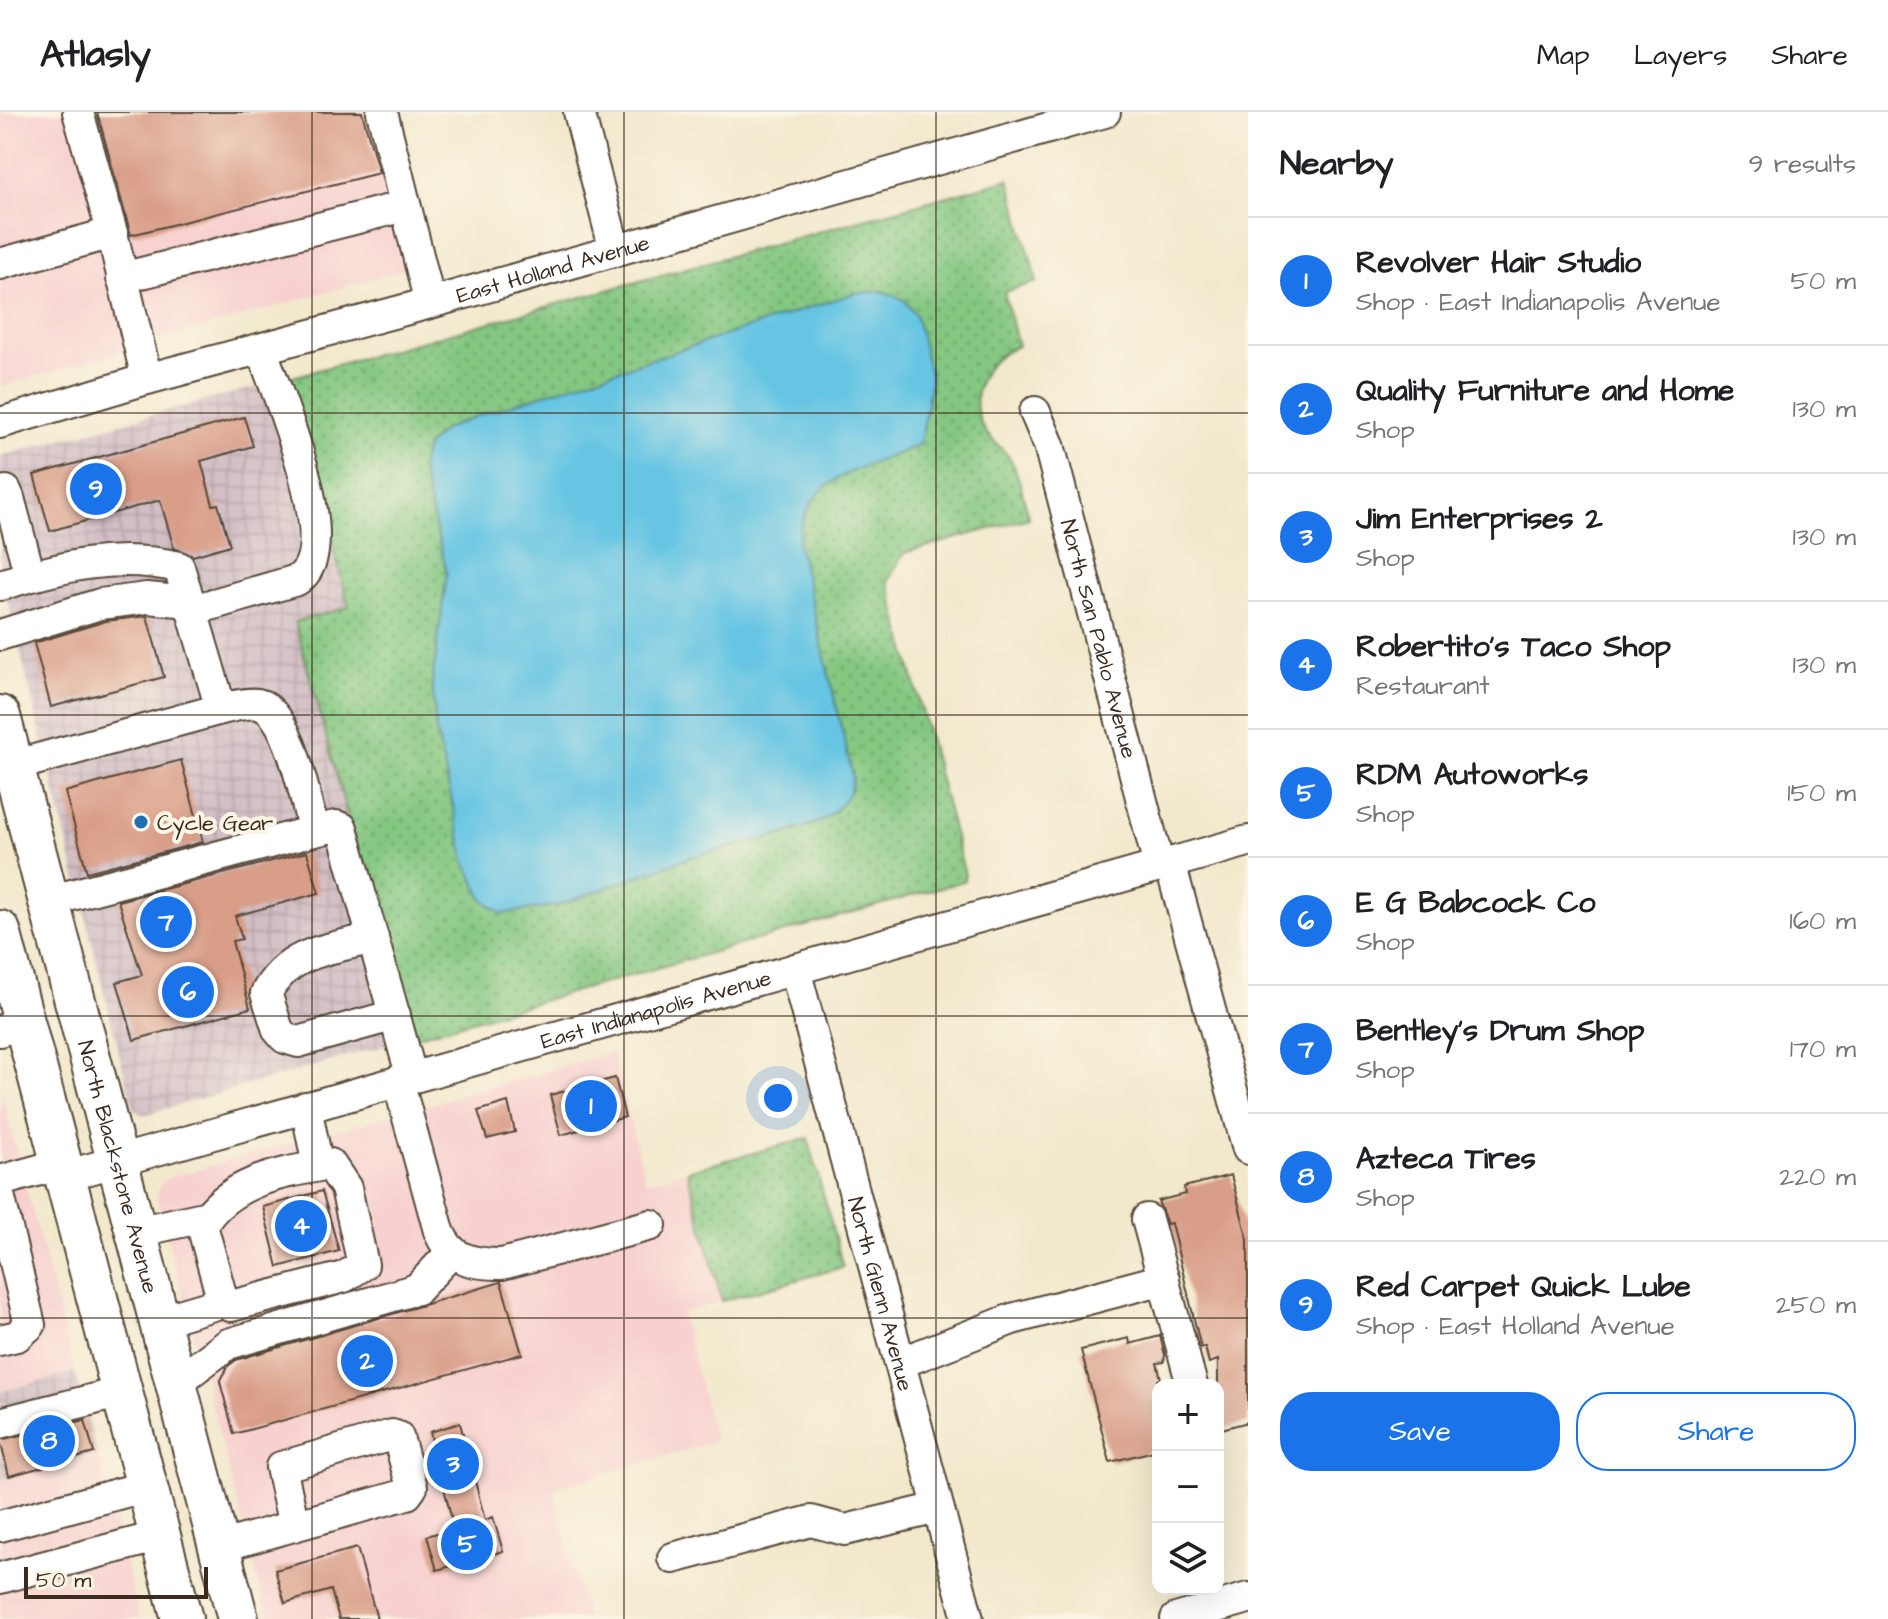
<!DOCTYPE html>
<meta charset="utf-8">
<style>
:root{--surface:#fff;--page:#f2f2f2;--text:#202124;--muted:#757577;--line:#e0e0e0;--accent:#1a73e8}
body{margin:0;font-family:"Architects Daughter",sans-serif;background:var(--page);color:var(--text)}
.controls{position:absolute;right:24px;bottom:24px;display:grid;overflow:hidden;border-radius:16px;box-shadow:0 8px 32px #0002}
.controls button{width:72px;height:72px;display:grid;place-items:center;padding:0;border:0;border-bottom:2px solid var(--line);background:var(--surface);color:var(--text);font:40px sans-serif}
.scale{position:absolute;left:24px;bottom:20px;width:184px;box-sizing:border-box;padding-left:8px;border:4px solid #3b2a1e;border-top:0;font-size:22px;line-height:28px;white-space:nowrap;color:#3b2a1e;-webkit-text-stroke:6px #fcf5e5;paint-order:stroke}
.you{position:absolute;left:778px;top:986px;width:28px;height:28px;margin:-20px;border:6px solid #fff;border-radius:50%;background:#1a73e8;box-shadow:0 0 0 12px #1a73e833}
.badge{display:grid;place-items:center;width:52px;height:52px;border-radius:50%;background:var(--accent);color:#fff;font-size:26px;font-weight:700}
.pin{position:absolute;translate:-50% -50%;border:4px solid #fff;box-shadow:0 2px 8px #0006}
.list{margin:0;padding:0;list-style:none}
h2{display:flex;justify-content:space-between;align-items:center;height:104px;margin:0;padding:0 32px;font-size:34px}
h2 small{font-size:26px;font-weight:400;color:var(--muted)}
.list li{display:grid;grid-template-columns:52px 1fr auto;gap:24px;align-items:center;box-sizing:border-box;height:128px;padding:0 32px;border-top:2px solid var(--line)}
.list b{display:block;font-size:30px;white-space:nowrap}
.list p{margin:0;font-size:26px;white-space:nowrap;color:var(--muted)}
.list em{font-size:26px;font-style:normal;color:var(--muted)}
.actions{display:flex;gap:16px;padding:24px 32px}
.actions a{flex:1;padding:18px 0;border:2px solid var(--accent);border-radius:32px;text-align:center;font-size:28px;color:var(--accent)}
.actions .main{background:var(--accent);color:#fff}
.icon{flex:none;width:44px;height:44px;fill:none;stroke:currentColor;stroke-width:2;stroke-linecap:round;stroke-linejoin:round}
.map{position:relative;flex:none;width:1248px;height:1507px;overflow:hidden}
header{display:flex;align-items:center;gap:48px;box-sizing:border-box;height:112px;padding:0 40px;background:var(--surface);border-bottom:2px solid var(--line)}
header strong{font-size:38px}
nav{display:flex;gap:44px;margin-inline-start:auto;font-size:28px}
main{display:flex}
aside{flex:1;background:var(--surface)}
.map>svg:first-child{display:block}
.built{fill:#f7d0cf}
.industrial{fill:url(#industrial-grid)}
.grass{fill:url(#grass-dots);stroke:#607850;stroke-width:2}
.water{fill:#65c5e3;stroke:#507880;stroke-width:2}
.building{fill:#d99e88}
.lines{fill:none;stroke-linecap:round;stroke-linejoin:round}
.minor-casing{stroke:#564738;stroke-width:34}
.major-casing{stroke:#564738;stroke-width:44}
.minor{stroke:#fff;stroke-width:30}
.major{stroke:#fff;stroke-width:40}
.grid{fill:none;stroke:#3b2a1e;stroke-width:2;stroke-opacity:0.55}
.poi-dot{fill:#1f6fb2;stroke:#fcf5e5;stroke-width:3}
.labels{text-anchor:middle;stroke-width:8;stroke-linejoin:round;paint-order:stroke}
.street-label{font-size:22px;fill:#3b2a1e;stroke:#fcf5e5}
.poi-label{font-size:22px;fill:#3b2a1e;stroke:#fcf5e5;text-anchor:start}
</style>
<header>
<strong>Atlasly</strong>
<nav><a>Map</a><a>Layers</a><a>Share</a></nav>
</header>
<main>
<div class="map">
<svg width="1248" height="1507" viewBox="0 0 1248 1507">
<defs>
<pattern id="industrial-grid" width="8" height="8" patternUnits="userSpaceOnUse" patternTransform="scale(2)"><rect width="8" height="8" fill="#d2bec5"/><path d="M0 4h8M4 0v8" fill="none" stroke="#b5a3a9"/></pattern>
<pattern id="grass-dots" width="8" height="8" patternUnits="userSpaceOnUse" patternTransform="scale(2)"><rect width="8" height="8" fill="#84c781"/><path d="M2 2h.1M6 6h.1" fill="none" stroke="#6da269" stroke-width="1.8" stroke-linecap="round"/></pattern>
</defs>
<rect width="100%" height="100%" fill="#fcf5e5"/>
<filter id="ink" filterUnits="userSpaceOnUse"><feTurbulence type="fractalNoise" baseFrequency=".0125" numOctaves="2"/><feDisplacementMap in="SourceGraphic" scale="16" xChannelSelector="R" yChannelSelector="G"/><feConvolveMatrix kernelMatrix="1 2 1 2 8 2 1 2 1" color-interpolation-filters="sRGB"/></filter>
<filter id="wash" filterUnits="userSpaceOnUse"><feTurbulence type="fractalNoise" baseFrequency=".006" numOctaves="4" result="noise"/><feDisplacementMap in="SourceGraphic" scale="32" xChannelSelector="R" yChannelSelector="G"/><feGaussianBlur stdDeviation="1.8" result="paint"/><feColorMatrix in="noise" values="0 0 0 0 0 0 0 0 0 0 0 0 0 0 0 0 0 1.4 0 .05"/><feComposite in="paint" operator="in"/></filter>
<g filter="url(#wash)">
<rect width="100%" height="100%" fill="#f2e9cd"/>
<g class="built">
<polygon points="0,0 386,0 425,151 0,275"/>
<polygon points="612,941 646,1070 687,1059 722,1189 681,1201 715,1330 553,1376 587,1507 268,1507 157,1086 160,1072 168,1066"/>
<polygon points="0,976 75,1260 0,1280"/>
<polygon points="97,1342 140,1507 0,1507 0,1368"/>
</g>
<g class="industrial">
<polygon points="289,266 349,495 295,511 408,927 144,1003 133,997 0,457 0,344"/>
<polygon points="75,1260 97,1342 0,1368 0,1280"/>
</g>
<g class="grass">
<path d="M1009,67l28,103 -33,10 14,54c-35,12 -54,52 -33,85 8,12 22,19 28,33 8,17 11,37 16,54l-125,35 -16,28 77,294 -1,6 -556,158 -113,-417 54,-15 -60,-229z"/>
<polygon points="808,1026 843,1155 722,1189 687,1059"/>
</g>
<path class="water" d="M882,179l21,8 13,17 15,62 -9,58 -4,9c-55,26 -113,27 -120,99l55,233 -4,16 -13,17 -14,11 -40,14 -92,22 -131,48 -57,9 -19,-15 -17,-35 -30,-134 -4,-47 15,-110 -26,-104 5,-22 19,-18 35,-14 375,-122z"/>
<g id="blocks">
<g class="building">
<polygon points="97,0 362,0 379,61 131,123"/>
<polygon points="244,305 253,334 201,349 213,393 218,392 230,433 193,444 174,436 160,388 50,419 34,363"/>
<polygon points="147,504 164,565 51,595 34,531 106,509"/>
<polygon points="181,648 203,730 87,760 65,680"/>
<polygon points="307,740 319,781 235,804 242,827 232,829 250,896 134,928 117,870 142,863 118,789"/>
<polygon points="615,966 625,1005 561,1023 550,983"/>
<polygon points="508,990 515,1020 487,1027 478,999"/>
<polygon points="1231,1063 1248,1128 1248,1310 1218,1318 1218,1248 1209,1251 1205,1235 1201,1236 1171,1111 1167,1112 1158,1089 1185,1082 1184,1075"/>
<polygon points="322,1079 339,1139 278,1155 263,1095"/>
<polygon points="501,1170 522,1242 234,1322 220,1270 228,1254 236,1248"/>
<polygon points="1160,1224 1165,1243 1164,1250 1157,1251 1161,1267 1158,1268 1158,1338 1110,1350 1081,1238 1129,1226 1130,1232"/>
<polygon points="85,1308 94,1341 9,1364 0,1328"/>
<polygon points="460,1311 485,1408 493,1405 503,1439 437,1458 427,1424 454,1416 430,1320"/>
<polygon points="357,1436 377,1507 339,1507 331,1478 285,1491 275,1458"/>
</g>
</g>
</g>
<g filter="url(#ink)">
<use href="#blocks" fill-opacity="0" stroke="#564738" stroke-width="2"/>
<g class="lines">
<g class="minor-casing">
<g id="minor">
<polyline points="382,0 430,191"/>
<polyline points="579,0 615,139"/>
<polyline points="112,121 147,267"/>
<polyline points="0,152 112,121 78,0"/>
<polyline points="122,166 405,94"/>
<path id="s1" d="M1035,300l14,33 110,421"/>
<path id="s2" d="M0,311l147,-44 283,-76 675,-191"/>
<polyline points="0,380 6,379 9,386 30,464"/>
<path d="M0,473c61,-18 115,-33 179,-18l42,142 -208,57"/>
<path d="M193,498l104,-30c49,-30 -21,-189 -36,-231"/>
<polyline points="0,523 100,492 147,486 190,490"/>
<polyline points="314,719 336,714 342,716 412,966"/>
<polyline points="1170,751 1248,1037"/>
<path d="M49,789l265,-70c-9,-30 -23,-119 -56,-127 -11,-2 -27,3 -37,5"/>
<path d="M373,826c-44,12 -83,12 -107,55l12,37 7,8 13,4 97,-27"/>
<path id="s3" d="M795,857l173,650"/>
<polyline points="0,919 24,910"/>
<path d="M398,969l41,150c11,29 34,33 63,33l149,-39"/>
<polyline points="306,995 318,1054"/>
<path id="s4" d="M65,1064l1183,-335"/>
<polyline points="0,1069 61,1052"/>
<polyline points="0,1087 30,1213 17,1224 0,1228"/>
<polyline points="1147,1107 1192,1273"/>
<polyline points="136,1120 208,1104"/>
<path d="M159,1209l64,-19 8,4 113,-29 19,-12 -17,-77 -16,-24c-48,9 -100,16 -128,61l21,77"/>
<polyline points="900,1251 1012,1207 1164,1167"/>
<polyline points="176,1271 228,1232 417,1177 452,1140"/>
<polyline points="0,1311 122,1280"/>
<polyline points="0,1414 147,1374"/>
<polyline points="219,1435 407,1382 412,1375 398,1325 392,1323 281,1355 294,1414"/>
<polyline points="673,1446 811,1409 845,1418 938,1396"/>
<polyline points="0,1466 160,1424"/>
<polyline points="1176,1507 1248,1486"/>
</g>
</g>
<g class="major-casing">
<g id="major">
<path id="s5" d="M0,604l238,903"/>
<polyline points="0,819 182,1507"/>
</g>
</g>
<use href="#minor" class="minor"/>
<use href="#major" class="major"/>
</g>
</g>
<path class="grid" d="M312,0v1507M624,0v1507M936,0v1507M0,301h1248M0,603h1248M0,904h1248M0,1206h1248"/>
<circle class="poi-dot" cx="141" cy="710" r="8"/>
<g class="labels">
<g class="street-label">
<text dy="8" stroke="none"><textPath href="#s2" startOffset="574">East Holland Avenue</textPath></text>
<text dy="8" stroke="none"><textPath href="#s1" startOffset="236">North San Pablo Avenue</textPath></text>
<text dy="8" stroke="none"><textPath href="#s4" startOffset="614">East Indianapolis Avenue</textPath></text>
<text dy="8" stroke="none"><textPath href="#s5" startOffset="466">North Blackstone Avenue</textPath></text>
<text dy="8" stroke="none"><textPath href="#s3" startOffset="336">North Glenn Avenue</textPath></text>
</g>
<g class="poi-label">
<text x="157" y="718">Cycle Gear</text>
</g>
</g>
</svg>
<div class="controls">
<button>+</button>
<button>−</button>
<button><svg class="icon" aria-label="layers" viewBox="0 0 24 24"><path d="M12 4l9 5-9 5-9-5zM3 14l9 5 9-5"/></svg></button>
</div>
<div class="scale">50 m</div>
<div class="you"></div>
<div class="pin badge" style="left:591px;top:994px">1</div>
<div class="pin badge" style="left:367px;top:1249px">2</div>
<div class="pin badge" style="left:453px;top:1352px">3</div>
<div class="pin badge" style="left:301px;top:1114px">4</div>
<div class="pin badge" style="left:467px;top:1432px">5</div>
<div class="pin badge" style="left:188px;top:880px">6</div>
<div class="pin badge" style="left:166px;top:810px">7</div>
<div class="pin badge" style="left:49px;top:1329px">8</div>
<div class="pin badge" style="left:96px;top:377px">9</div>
</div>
<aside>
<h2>Nearby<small>9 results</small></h2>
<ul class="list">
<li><span class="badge">1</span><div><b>Revolver Hair Studio</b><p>Shop · East Indianapolis Avenue</p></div><em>50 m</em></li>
<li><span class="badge">2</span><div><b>Quality Furniture and Home</b><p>Shop</p></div><em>130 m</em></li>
<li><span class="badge">3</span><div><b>Jim Enterprises 2</b><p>Shop</p></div><em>130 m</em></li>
<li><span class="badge">4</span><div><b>Robertito's Taco Shop</b><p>Restaurant</p></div><em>130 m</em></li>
<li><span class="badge">5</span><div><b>RDM Autoworks</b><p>Shop</p></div><em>150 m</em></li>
<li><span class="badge">6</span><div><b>E G Babcock Co</b><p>Shop</p></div><em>160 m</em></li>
<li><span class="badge">7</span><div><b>Bentley's Drum Shop</b><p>Shop</p></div><em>170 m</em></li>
<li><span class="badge">8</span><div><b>Azteca Tires</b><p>Shop</p></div><em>220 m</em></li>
<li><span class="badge">9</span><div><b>Red Carpet Quick Lube</b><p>Shop · East Holland Avenue</p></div><em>250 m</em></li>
</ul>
<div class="actions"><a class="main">Save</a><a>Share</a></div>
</aside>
</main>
